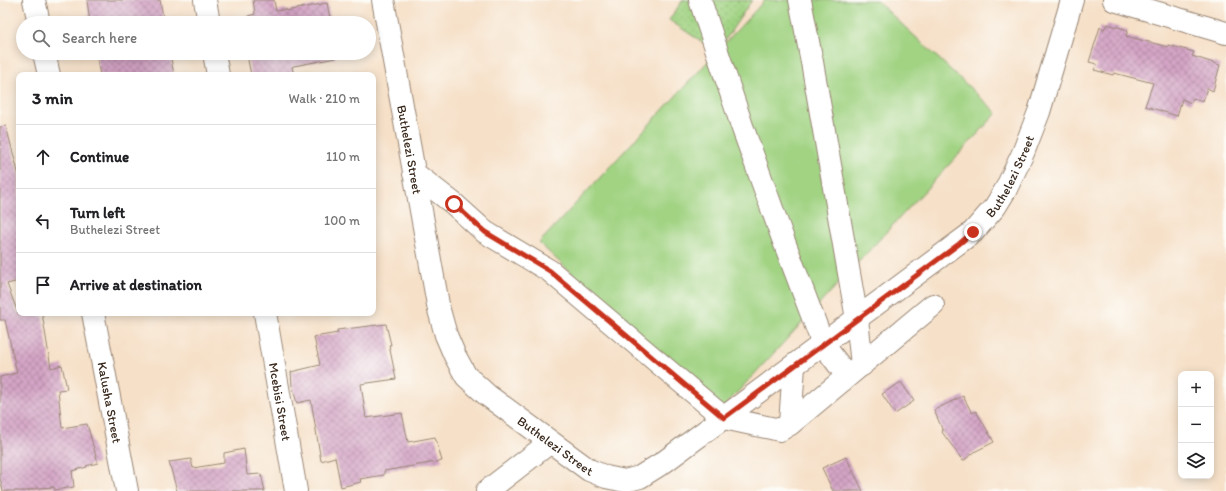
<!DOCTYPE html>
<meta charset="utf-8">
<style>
:root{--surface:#fff;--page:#f6f6f6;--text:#202124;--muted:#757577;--line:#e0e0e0}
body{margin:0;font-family:Itim,sans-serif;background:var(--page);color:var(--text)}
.controls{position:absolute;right:12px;bottom:12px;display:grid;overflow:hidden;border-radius:8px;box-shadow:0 2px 10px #0003}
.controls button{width:36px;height:36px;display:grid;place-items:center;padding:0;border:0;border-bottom:1px solid var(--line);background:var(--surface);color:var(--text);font:20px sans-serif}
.stop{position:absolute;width:12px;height:12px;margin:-9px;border:3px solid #c8321e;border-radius:50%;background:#fff}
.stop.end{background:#c8321e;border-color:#fff;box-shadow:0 1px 4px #0008}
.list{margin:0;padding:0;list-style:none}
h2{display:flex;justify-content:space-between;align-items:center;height:52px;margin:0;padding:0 16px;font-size:17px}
h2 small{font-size:13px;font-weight:400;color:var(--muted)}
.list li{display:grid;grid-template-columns:26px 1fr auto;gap:12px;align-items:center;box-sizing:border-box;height:64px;padding:0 16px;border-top:1px solid var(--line)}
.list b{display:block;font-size:15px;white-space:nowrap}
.list p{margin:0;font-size:13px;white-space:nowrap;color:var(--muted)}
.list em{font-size:13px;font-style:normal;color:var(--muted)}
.icon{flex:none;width:22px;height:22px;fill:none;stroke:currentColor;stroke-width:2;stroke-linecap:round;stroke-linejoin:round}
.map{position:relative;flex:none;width:1226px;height:491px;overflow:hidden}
.search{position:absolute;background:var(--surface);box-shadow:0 2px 10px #0003;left:16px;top:16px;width:360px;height:44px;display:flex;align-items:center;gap:10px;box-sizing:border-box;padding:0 14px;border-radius:22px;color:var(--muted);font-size:15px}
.panel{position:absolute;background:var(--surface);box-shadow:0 2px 10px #0003;left:16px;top:72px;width:360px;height:244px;border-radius:8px}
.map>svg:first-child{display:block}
.grass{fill:url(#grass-dots);stroke:#6e7e50}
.pitch{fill:#a1d383;stroke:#6e7e50}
.building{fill:url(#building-cross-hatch)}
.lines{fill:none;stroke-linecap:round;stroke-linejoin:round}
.minor-casing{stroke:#988573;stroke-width:24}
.minor{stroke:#fff;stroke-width:22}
.route{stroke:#c8321e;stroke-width:5}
.labels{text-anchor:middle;stroke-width:3.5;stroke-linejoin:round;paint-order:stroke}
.street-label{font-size:13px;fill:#3b2a1e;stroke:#fdfcf7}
</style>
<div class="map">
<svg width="1226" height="491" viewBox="0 0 1226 491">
<defs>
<pattern id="grass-dots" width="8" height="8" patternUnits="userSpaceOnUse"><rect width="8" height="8" fill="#a1d383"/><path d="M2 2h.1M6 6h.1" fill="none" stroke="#8cb571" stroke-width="1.8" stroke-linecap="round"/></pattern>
<pattern id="building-cross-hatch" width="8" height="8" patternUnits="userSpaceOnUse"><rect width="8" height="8" fill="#d4a4c6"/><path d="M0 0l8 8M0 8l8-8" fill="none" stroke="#ad86a0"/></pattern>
</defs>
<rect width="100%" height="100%" fill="#fdfcf7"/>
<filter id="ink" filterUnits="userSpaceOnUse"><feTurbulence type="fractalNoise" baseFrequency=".025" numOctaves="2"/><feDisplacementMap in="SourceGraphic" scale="8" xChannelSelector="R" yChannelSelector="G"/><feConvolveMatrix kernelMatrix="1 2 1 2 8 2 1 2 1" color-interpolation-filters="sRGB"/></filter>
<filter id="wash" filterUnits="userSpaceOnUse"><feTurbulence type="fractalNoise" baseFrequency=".012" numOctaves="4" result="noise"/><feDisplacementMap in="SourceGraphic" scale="16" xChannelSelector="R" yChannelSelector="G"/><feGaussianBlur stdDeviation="0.9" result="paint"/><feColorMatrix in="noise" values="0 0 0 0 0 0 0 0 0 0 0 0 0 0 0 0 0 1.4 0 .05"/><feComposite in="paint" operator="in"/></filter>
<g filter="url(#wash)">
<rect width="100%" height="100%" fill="#f6e0c8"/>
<polygon class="grass" points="683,0 752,0 717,52 669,20"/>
<polygon class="pitch" points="765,0 876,0 997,113 720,411 539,243"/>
<g id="blocks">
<g class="building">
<polygon points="87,0 160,0 164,23 90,23"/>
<polygon points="253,0 274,0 276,11 286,9 286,11 327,3 331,23 249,23 248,16 255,14"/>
<polygon points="1107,24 1128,30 1126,36 1168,47 1168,45 1194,52 1192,56 1220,65 1213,91 1207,88 1203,101 1193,98 1191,103 1182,99 1177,116 1145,106 1153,83 1114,73 1113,75 1094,70 1097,64 1089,62 1100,27 1104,29"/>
<polygon points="96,53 170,53 174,75 100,75"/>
<polygon points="254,53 335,53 336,58 294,66 292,67 294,75 251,75 247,55 254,54"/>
<polygon points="6,126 19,176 19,281 7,284 18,313 42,313 51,368 62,365 67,389 58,390 62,428 87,424 98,463 86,466 87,467 72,471 74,487 55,490 54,487 38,488 26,491 3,491 0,478 0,377 17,373 5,320 0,320 0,127"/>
<polygon points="386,324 391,345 389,345 396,379 361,384 366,418 402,413 408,442 435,437 442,461 384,471 384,475 360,479 361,482 341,487 335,457 321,461 311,400 297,403 292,386 291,372 320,365 314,337 338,333 337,330"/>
<polygon points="901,382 914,401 895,414 882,394"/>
<polygon points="963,396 972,413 976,411 994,442 976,451 963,461 942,432 943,431 934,410"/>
<polygon points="244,449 247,475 261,474 265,491 177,491 169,462 191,459 193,468 224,463 224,453"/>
<polygon points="846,457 863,491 833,491 822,468"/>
</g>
</g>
</g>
<g filter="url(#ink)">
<use href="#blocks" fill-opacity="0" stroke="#988573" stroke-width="1"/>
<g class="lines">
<g class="minor-casing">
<g id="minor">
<polyline points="34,0 39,23"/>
<polyline points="205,0 209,23"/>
<path id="s1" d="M383,0l56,310 7,25 9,21 11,20 21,19 102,75 17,7 19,4 15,-4 24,-15 309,-230 22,-25 11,-18 17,-36 16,-41 33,-112"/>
<polyline points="700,0 742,126 783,239 823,344 847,376"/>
<polyline points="800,0 812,62 857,319 862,365"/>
<polyline points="1114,0 1226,33"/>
<polyline points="44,53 49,75"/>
<polyline points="214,53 218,75"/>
<polyline points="414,173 454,204 485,232 550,271 724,418 780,430 790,424 933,305"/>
<path id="s2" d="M93,313l34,178"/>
<path id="s3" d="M265,313l31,178"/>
<polyline points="790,424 794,366"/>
<polyline points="487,491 549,443"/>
</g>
</g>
<use href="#minor" class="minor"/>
</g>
</g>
<g class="lines" filter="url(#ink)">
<polyline class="route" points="454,204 485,232 550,271 724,418 959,244 973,232"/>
</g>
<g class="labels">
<g class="street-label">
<text dy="5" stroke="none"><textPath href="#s1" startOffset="152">Buthelezi Street</textPath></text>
<text dy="5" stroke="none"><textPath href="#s1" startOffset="1076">Buthelezi Street</textPath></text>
<text dy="5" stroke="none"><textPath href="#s2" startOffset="91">Kalusha Street</textPath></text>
<text dy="5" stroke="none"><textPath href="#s3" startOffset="90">Mcebisi Street</textPath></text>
<text dy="5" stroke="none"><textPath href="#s1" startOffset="500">Buthelezi Street</textPath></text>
</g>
</g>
</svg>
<div class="controls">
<button>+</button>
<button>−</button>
<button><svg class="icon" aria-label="layers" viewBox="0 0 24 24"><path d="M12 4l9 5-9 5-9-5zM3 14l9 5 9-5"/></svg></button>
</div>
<div class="stop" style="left:454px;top:204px"></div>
<div class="stop end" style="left:973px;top:232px"></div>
<div class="search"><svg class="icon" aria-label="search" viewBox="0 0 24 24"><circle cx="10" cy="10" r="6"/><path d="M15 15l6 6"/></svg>Search here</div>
<section class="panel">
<h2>3 min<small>Walk · 210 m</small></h2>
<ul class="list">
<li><svg class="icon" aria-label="ahead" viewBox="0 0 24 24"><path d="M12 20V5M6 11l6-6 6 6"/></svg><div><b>Continue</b></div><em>110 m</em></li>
<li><svg class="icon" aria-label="left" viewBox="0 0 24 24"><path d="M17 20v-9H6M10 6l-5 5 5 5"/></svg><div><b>Turn left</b><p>Buthelezi Street</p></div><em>100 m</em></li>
<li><svg class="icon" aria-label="arrive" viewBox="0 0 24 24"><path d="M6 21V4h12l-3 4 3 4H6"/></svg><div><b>Arrive at destination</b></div></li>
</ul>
</section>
</div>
